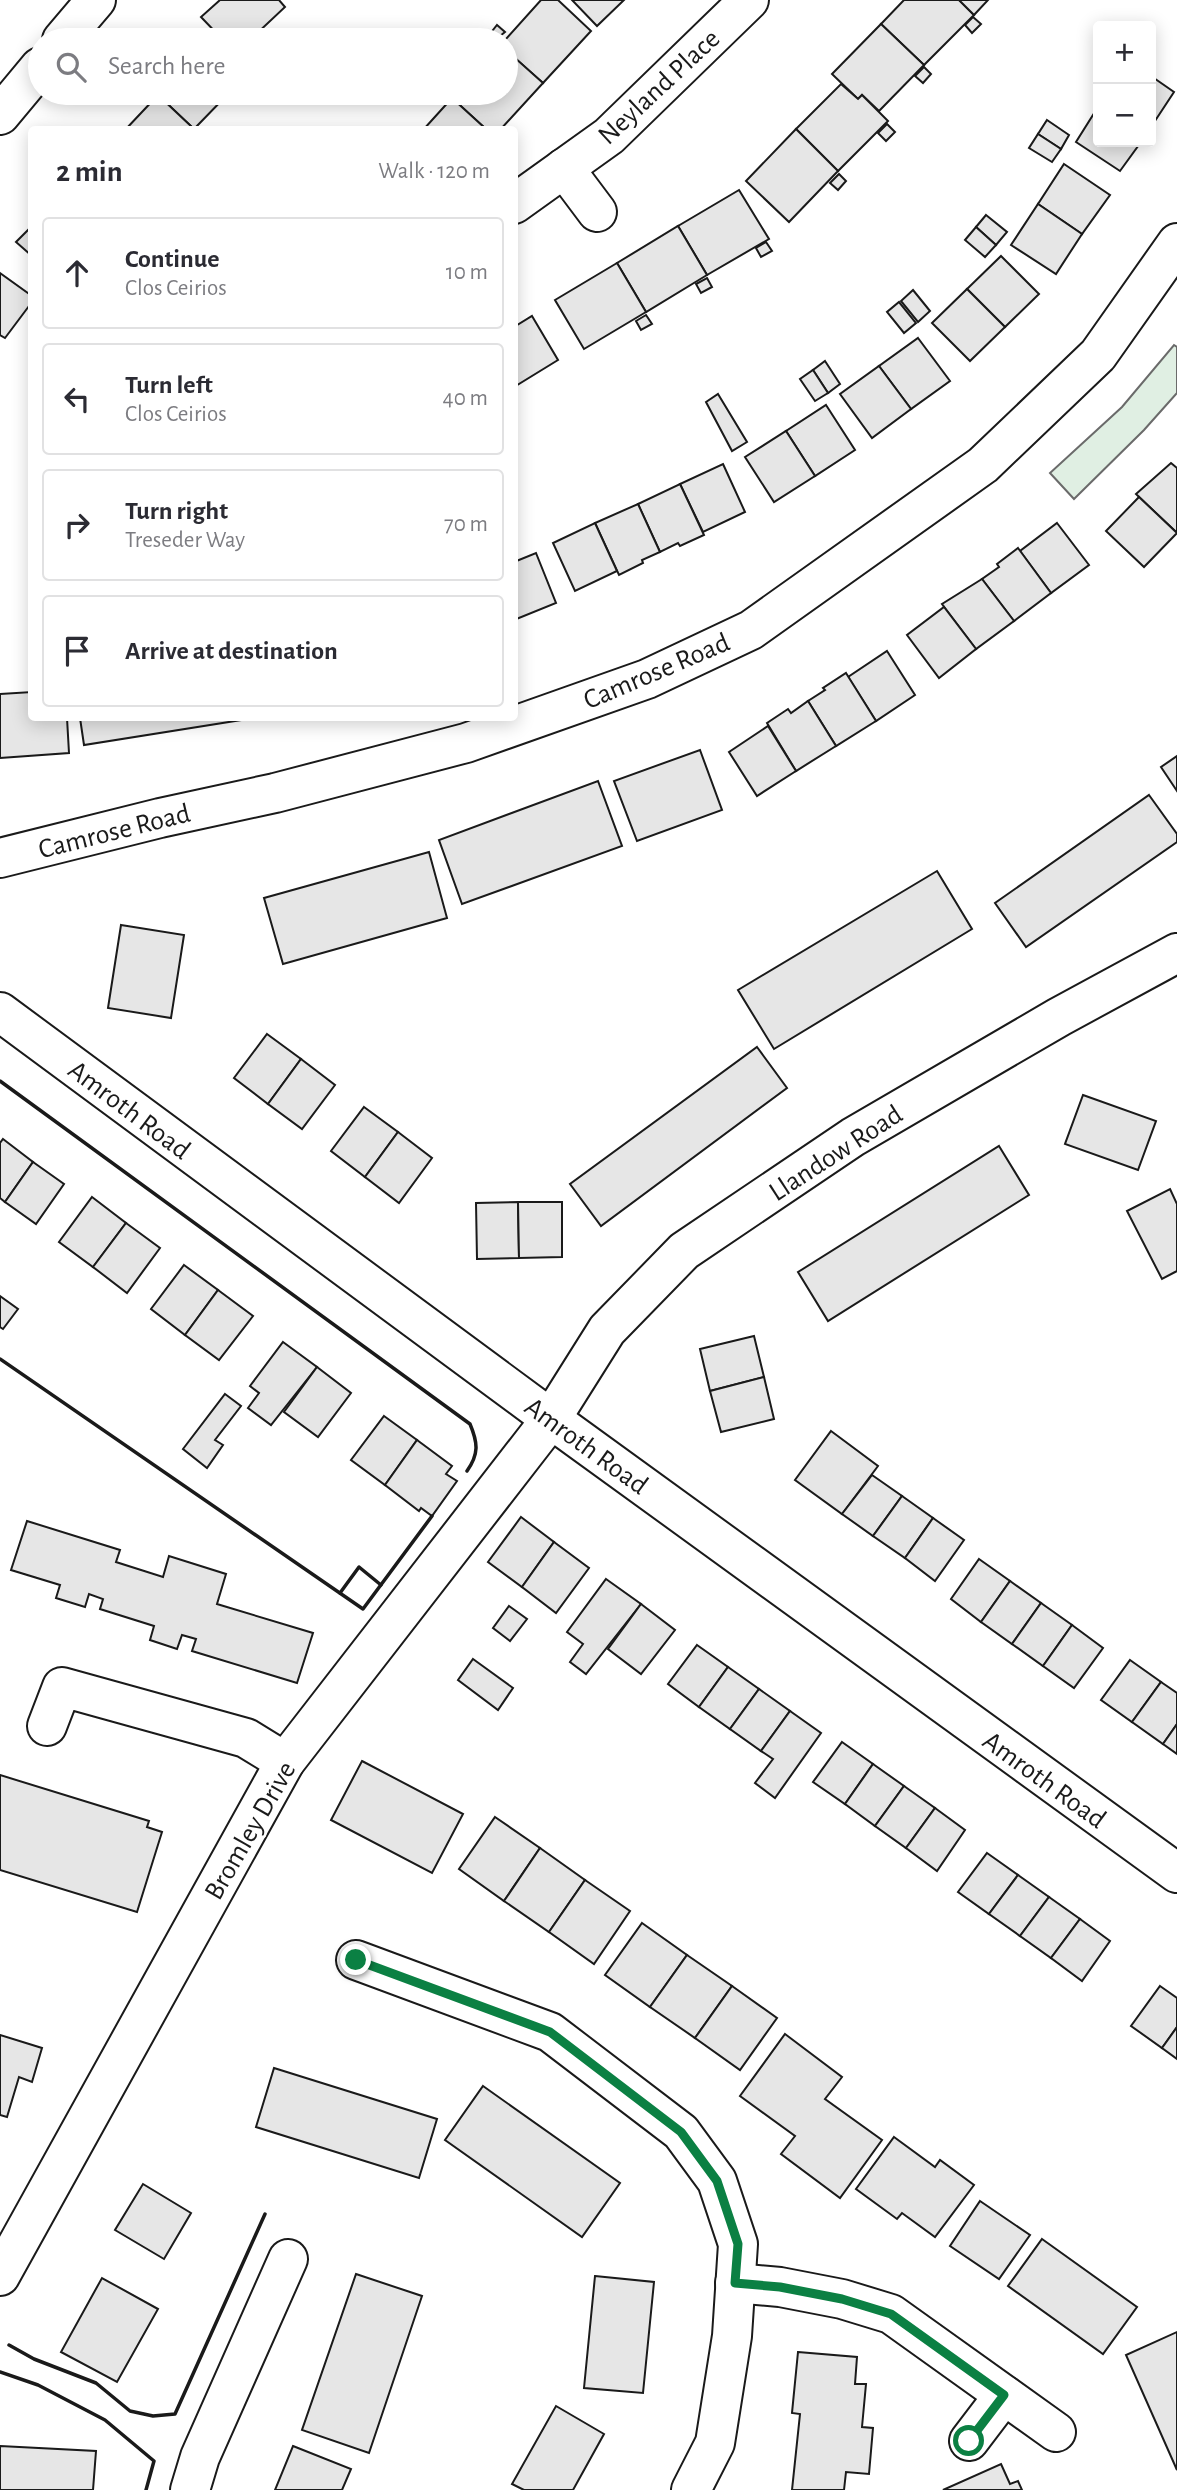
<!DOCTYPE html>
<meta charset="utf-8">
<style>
:root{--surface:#fff;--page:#f2f2f3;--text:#2b2b33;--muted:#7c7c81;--line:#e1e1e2}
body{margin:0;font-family:"Alegreya Sans",sans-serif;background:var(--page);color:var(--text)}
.controls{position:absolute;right:21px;top:21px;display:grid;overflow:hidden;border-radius:7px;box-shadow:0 4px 18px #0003}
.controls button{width:63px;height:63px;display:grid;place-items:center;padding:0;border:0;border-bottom:2px solid var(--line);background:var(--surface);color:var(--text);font:35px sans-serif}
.stop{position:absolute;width:21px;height:21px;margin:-16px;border:5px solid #0b8043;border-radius:50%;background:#fff}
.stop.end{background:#0b8043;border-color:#fff;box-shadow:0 2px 7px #0008}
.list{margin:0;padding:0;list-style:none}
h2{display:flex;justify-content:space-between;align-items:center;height:91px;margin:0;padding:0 28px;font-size:30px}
h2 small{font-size:23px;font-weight:400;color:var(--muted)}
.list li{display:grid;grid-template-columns:46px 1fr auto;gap:21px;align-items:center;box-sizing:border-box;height:112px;margin:0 14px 14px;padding:0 14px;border:2px solid var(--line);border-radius:7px}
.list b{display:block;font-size:26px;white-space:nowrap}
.list p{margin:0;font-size:23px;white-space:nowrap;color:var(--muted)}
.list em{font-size:23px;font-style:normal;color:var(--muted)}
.icon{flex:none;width:38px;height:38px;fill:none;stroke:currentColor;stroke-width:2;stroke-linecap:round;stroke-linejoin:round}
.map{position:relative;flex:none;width:1177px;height:2490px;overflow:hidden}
.search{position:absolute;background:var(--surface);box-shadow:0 4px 18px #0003;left:28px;top:28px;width:490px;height:77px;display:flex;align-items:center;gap:18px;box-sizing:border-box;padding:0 24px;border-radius:38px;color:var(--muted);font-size:26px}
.panel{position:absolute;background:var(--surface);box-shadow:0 4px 18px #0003;left:28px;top:126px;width:490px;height:595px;border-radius:7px}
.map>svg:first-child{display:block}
.green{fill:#e0efe3;stroke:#6a6a6a;stroke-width:2}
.building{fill:#e6e6e6;stroke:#1a1a1a;stroke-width:2}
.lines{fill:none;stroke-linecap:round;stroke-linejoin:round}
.minor-casing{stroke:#1a1a1a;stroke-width:42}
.minor{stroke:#fff;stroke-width:38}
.wall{stroke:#1a1a1a;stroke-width:3.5}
.route{stroke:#0b8043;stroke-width:9}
.labels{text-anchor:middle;stroke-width:5;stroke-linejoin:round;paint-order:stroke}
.street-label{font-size:28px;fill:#1a1a1a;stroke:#fff}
</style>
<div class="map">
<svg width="1177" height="2490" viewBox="0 0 1177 2490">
<rect width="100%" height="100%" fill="#fff"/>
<polygon class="green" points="1174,345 1177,347 1177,393 1144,430 1074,499 1050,473 1122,407"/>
<g class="building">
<polygon points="220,0 279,0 285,7 250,40 223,40 201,17"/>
<polygon points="541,0 558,0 591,31 543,83 506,50 505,40"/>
<polygon points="572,0 624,0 597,26"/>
<polygon points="904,0 959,0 974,15 924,65 881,24"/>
<polygon points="959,0 988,0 974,15"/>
<polygon points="973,17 981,24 972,33 965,25"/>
<polygon points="881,24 924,65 879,111 862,95 858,99 832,74"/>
<polygon points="497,25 505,32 495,40 489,35"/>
<polygon points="506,50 543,83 500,130 487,130 452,98 457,93 506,93"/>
<polygon points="924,67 931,74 923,83 915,76"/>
<polygon points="1151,76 1174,92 1151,127"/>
<polygon points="841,84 858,99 862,95 888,121 838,171 796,129"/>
<polygon points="161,93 229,93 194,129 158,95"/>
<polygon points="158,95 194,129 125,130"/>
<polygon points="452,98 487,130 423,130"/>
<polygon points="1098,107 1098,142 1141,142 1120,171 1076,142"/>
<polygon points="1047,120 1069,135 1061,149 1038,134"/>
<polygon points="887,124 895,132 886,141 878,133"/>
<polygon points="796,129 838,171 789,222 746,181"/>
<polygon points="1038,134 1061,149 1052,162 1029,148"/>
<polygon points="1064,164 1110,195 1082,234 1038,204"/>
<polygon points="839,174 846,181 838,190 830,183"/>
<polygon points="739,190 769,239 707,275 678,226"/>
<polygon points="1038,204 1082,234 1056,274 1011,245"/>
<polygon points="986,215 1007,232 996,245 976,227"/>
<polygon points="32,226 32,256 16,242"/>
<polygon points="678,226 707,275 646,312 617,263"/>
<polygon points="976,227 996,245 985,257 965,240"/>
<polygon points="766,242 772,251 761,257 756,248"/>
<polygon points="1001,256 1039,294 1005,327 967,289"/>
<polygon points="617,263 646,312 584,349 555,300"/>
<polygon points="0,273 32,296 32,302 5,338 0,335"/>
<polygon points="707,278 712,287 701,293 696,284"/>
<polygon points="967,289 1005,327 970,361 932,323"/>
<polygon points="913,290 930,311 918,322 901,301"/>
<polygon points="899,302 916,323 904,333 887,312"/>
<polygon points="646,315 652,324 641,330 636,321"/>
<polygon points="532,316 558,360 514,387 514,327"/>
<polygon points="918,338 950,381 911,409 879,366"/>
<polygon points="825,361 840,384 828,393 813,370"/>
<polygon points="879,366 911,409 872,438 840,394"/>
<polygon points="813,370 828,393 815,401 800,379"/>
<polygon points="718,394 747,442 732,451 706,402"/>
<polygon points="826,405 855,450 815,476 786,431"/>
<polygon points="786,431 815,476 774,502 745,457"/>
<polygon points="1171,463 1177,468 1177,533 1136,494"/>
<polygon points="723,464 745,512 703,532 680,484"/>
<polygon points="680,484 704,535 680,546 678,543 660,552 638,504"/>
<polygon points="1139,497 1177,533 1144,567 1106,531"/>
<polygon points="638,504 660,552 642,560 643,563 619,575 595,523"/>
<polygon points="595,523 617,571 575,591 553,543"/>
<polygon points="1057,523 1089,565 1051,593 1020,551"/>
<polygon points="1018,548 1051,593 1014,621 982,579 999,567 997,564"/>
<polygon points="536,553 556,603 514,620 514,562"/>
<polygon points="982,579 1014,621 976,649 942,604"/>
<polygon points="944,607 976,649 939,678 907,635"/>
<polygon points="887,651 915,695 876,721 848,677"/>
<polygon points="846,673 876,721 836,746 808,701 825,690 823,688"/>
<polygon points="32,692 32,718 67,718 69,753 0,758 0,694"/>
<polygon points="808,701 836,746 796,771 767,723 788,709 791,713"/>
<polygon points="80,718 254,718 84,745"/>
<polygon points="768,726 796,771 757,796 729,752"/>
<polygon points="700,750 722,810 637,841 614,781"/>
<polygon points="1177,756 1177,791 1161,767"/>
<polygon points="598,781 622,846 462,904 439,840"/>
<polygon points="1149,795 1177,834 1177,842 1026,947 995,903"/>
<polygon points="429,852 447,918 283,964 264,898"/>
<polygon points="937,871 972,929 774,1049 738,990"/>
<polygon points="121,925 184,935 171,1018 108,1008"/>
<polygon points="267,1034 301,1059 268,1104 234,1078"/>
<polygon points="757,1047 787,1088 601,1226 570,1184"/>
<polygon points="301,1059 335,1085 302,1129 268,1104"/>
<polygon points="1083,1095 1156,1121 1138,1170 1065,1144"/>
<polygon points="364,1107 398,1132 365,1177 331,1151"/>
<polygon points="398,1132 432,1158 399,1203 365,1177"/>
<polygon points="3,1139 33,1162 5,1202 0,1198 0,1143"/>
<polygon points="999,1146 1029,1195 828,1321 798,1272"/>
<polygon points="33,1162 64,1184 36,1224 5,1202"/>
<polygon points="1170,1189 1177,1204 1177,1271 1162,1279 1127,1211"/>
<polygon points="92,1197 126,1223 93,1267 59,1242"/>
<polygon points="518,1202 519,1258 477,1259 476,1203"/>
<polygon points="518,1202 562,1202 562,1257 519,1258"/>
<polygon points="126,1223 160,1248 127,1293 93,1267"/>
<polygon points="184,1265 218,1290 185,1335 151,1309"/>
<polygon points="218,1290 253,1316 219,1360 185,1335"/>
<polygon points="0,1296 18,1309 3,1329 0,1327"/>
<polygon points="754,1336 764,1377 710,1391 700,1349"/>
<polygon points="283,1342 317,1367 271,1425 248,1408 259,1393 250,1386"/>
<polygon points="317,1367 351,1393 318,1437 284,1412"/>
<polygon points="764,1377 774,1419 721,1432 710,1391"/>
<polygon points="225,1394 241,1406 215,1440 223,1445 207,1468 183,1449"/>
<polygon points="384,1416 417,1440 385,1485 351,1460"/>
<polygon points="831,1431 878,1466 842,1514 795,1480"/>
<polygon points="417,1440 452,1466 446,1474 457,1481 432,1516 421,1508 419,1511 385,1485"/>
<polygon points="872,1475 902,1496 873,1536 842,1514"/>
<polygon points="902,1496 933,1518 905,1558 873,1536"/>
<polygon points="521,1517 554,1542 522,1587 488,1562"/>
<polygon points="933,1518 964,1540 935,1581 905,1558"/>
<polygon points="27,1521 120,1550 116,1562 163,1577 169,1556 226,1574 217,1604 313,1633 297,1683 192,1651 196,1639 182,1635 177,1649 150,1640 154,1626 100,1609 103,1599 89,1594 85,1607 56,1598 60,1585 11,1570"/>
<polygon points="554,1542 589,1568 556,1613 522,1587"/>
<polygon points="979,1559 1010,1581 981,1622 951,1599"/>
<polygon points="606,1579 641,1604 586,1674 570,1662 583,1644 567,1632"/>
<polygon points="1010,1581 1041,1603 1012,1644 981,1622"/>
<polygon points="1041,1603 1072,1625 1043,1666 1012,1644"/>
<polygon points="641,1604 675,1630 641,1674 608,1649"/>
<polygon points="509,1606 527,1619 510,1641 493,1628"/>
<polygon points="1072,1625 1103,1648 1074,1688 1043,1666"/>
<polygon points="697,1645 728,1667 699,1707 668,1684"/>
<polygon points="473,1659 513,1688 498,1710 458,1680"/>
<polygon points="1130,1660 1161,1682 1132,1722 1101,1700"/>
<polygon points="728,1667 759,1689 730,1729 699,1707"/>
<polygon points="1161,1682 1177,1693 1177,1724 1163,1744 1132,1722"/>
<polygon points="759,1689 790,1711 761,1751 730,1729"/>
<polygon points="790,1711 821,1733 775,1798 755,1783 773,1759 761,1751"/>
<polygon points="1177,1724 1177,1754 1163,1744"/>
<polygon points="842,1742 873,1764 845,1804 813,1782"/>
<polygon points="362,1761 463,1814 432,1873 331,1820"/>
<polygon points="873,1764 904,1786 875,1826 845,1804"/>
<polygon points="0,1775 149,1821 147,1827 162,1832 137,1912 0,1870"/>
<polygon points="904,1786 935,1808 906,1848 875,1826"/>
<polygon points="935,1808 965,1830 937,1871 906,1848"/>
<polygon points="495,1817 540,1848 504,1901 459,1869"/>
<polygon points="540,1848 585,1880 549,1932 504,1901"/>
<polygon points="987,1853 1018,1875 989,1914 958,1892"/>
<polygon points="1018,1875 1049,1897 1020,1936 989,1914"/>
<polygon points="585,1880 630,1911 594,1964 549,1932"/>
<polygon points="1049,1897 1080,1919 1051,1958 1020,1936"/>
<polygon points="1080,1919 1110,1941 1082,1981 1051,1958"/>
<polygon points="642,1923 687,1955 650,2007 605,1975"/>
<polygon points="687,1955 732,1986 695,2038 650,2007"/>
<polygon points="732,1986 777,2018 740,2070 695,2038"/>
<polygon points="1160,1986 1177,1998 1177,2027 1162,2048 1131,2026"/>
<polygon points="1177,2027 1177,2059 1162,2048"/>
<polygon points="785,2034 842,2077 825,2099 882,2140 840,2198 781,2154 795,2136 740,2096"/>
<polygon points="0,2035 42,2048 32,2082 19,2077 7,2117 0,2115"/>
<polygon points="274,2068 437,2119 419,2178 256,2127"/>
<polygon points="483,2086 620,2183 582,2237 445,2140"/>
<polygon points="894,2137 935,2167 940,2160 974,2185 935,2237 902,2213 897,2219 856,2189"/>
<polygon points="143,2184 191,2213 164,2259 115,2230"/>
<polygon points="980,2201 1030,2235 999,2279 950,2246"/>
<polygon points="1042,2239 1137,2307 1103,2354 1008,2286"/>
<polygon points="356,2274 422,2296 369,2453 302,2430"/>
<polygon points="595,2276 654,2282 643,2393 584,2388"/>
<polygon points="102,2278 158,2309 117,2382 61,2352"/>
<polygon points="1177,2332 1177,2470 1126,2355"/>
<polygon points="798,2352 857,2357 855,2384 866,2384 862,2427 873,2428 869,2474 846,2472 844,2490 792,2490 800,2414 792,2413"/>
<polygon points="556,2406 604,2434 573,2490 524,2490 512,2484"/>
<polygon points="0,2446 96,2451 93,2490 0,2490"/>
<polygon points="293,2446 351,2469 342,2490 275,2490"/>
<polygon points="1001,2464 1010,2484 1018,2481 1022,2490 943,2490"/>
</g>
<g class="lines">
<g class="minor-casing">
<g id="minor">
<polyline points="62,40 96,0"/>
<polyline points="0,115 40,67"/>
<polyline points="564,168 597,212"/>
<polyline points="514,204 609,136 749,0"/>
<polyline points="0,858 160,818 275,793 466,743 647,679 751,630 983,465 1098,355 1177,243"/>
<polyline points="0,1012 551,1419 1177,1873"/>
<polyline points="47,1726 62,1687 246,1738 285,1762"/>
<polyline points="356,1960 550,2032 681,2132 717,2181 738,2244 732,2336 715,2443 691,2490"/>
<polyline points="0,2276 285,1762 551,1419 607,1330 684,1251 853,1137 1059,1017 1177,953"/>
<polyline points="735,2283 780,2287 842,2299 891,2314 1056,2432"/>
<polyline points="969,2441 1004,2395"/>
<polyline points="190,2490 200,2457 288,2259"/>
</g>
</g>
<use href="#minor" class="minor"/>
<g class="wall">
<path d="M0,1081l470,343c8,19 9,30 -3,47"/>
<polyline points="0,1359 363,1609 432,1516"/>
<polyline points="340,1593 359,1567 381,1585"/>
<polyline points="9,2345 34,2359 96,2383 130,2411 153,2416 175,2414 265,2214"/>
<polyline points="0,2372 38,2385 105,2420 154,2461 146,2490"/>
</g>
</g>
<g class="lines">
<polyline class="route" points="356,1960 550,2032 681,2132 717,2181 738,2244 735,2283 780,2287 842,2299 891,2314 1004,2395 969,2441"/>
</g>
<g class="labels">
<g class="street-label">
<text transform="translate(658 86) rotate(-43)" y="10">Neyland Place</text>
<text transform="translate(656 670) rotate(-23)" y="10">Camrose Road</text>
<text transform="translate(114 830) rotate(-14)" y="10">Camrose Road</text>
<text transform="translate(130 1109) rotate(37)" y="10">Amroth Road</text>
<text transform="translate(835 1152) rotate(-33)" y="10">Llandow Road</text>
<text transform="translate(587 1445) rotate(36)" y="10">Amroth Road</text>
<text transform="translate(1045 1779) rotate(36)" y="10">Amroth Road</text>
<text transform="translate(249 1830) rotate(-60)" y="10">Bromley Drive</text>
</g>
</g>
</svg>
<div class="controls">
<button>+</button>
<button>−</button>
</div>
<div class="stop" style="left:969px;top:2441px"></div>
<div class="stop end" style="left:356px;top:1960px"></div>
<div class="search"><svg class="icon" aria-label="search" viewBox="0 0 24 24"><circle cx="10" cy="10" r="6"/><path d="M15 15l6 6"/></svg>Search here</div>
<section class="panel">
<h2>2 min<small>Walk · 120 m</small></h2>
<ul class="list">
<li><svg class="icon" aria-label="ahead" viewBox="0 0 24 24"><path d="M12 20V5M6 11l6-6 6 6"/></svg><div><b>Continue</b><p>Clos Ceirios</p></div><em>10 m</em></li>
<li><svg class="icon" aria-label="left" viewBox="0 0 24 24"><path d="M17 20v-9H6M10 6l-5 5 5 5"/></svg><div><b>Turn left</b><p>Clos Ceirios</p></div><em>40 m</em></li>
<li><svg class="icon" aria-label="right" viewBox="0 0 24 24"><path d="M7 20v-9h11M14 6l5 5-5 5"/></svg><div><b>Turn right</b><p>Treseder Way</p></div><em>70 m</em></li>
<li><svg class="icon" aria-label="arrive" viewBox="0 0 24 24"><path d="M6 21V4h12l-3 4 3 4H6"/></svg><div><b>Arrive at destination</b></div></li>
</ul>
</section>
</div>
